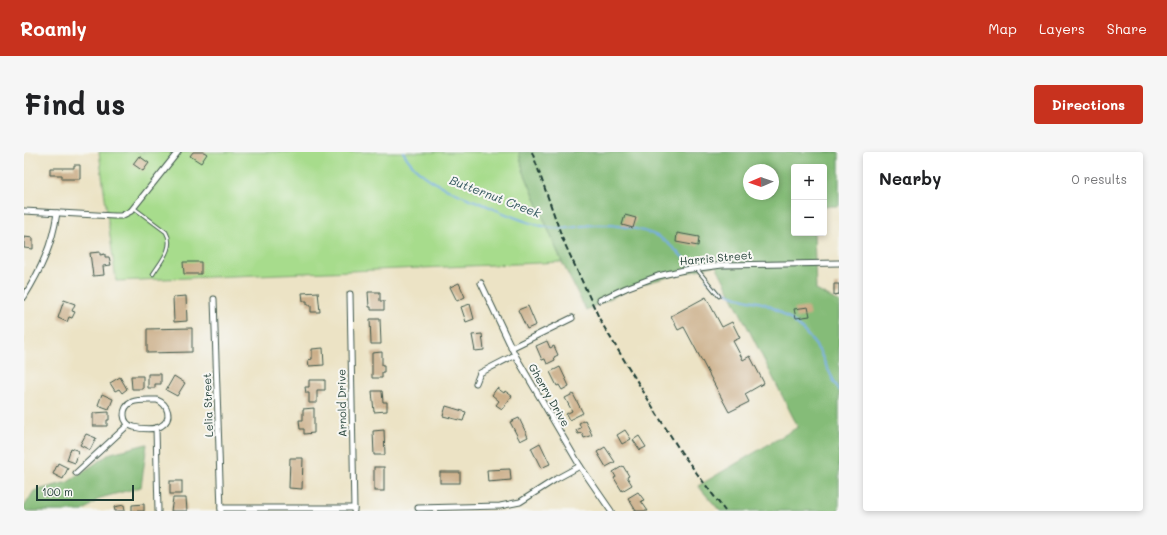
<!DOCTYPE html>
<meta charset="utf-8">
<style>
:root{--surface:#fff;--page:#f6f6f6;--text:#202124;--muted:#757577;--line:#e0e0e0;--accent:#c8321e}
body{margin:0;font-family:Mali,sans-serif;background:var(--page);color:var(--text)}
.controls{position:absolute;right:12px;top:12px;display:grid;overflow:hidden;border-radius:4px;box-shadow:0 2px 6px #0003}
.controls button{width:36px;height:36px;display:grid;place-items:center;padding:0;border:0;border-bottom:1px solid var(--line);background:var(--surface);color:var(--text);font:20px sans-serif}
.compass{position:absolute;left:719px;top:12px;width:36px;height:36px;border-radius:50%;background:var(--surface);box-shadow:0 2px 6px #0003;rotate:268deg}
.scale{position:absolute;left:12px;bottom:10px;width:98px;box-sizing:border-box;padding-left:4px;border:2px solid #1f3d34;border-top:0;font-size:11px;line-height:14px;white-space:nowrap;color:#1f3d34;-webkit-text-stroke:3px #f6f6f2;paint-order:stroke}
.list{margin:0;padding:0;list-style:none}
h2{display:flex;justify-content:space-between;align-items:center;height:52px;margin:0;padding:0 16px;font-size:17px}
h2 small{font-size:13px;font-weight:400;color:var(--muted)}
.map{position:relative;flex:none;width:815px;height:359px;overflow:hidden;border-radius:4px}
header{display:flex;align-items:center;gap:24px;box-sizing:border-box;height:56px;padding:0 20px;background:var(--accent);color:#fff}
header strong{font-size:19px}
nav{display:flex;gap:22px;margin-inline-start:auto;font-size:14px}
.intro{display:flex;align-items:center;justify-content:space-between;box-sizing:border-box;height:96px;padding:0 24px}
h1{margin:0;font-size:28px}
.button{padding:10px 18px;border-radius:4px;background:var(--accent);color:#fff;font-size:14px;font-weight:700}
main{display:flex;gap:24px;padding:0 24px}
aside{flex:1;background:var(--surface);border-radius:4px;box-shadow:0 2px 6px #0003}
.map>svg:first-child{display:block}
.green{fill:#a7dc8c;stroke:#638c60}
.forest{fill:#85bc78;stroke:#527c56;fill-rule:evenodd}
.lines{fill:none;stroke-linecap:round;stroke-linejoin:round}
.stream{stroke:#76aee6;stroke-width:2}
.building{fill:#cbae88}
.service-casing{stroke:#3e564a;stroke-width:4.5}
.minor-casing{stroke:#3e564a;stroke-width:7}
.service{stroke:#fff;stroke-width:2.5}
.minor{stroke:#fff;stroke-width:5}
.rail{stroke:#1f3d34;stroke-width:2;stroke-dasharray:6 3;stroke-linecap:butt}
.labels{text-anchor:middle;stroke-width:4;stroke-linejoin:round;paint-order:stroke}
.street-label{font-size:11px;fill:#1f3d34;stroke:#f6f6f2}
.water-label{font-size:12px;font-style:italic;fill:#355960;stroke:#f6f6f2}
</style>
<header>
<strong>Roamly</strong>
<nav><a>Map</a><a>Layers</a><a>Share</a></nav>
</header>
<div class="intro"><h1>Find us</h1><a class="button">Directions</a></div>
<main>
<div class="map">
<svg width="815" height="359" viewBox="0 0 815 359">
<rect width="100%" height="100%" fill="#f6f6f2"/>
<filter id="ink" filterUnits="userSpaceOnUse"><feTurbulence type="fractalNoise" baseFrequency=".025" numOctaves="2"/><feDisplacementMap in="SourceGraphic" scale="8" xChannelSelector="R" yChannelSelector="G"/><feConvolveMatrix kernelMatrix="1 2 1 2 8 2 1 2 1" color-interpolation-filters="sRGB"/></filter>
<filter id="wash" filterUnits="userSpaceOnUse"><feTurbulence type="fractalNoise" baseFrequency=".012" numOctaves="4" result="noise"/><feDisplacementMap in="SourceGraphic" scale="16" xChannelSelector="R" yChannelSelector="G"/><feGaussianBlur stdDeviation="0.9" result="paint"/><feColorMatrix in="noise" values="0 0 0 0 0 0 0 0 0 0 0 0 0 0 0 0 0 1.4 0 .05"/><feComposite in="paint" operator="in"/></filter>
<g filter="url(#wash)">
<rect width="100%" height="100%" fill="#ece3c5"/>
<polygon class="green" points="75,0 495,0 499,18 538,110 92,129"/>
<g class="forest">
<path d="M495,0h320v54h-15v-39h-30v66h20l2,57 23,12v209h-119l-22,-25 100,-59 -82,-162 -78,20 -52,25 -24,-48 -39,-92zM725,18h24v24h-24z"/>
<polygon points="123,292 117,335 76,346 59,359 0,359 0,355 10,339 44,330 87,301"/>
</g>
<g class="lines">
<g class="stream">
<path d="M379,0c6,10 13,18 22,24 18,13 40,21 60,29 21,9 47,21 69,23 14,2 26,-3 39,-3 19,-1 49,3 66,12 12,7 23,20 34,30"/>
<path d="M682,127c9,7 19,14 29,17 10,4 21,5 30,8 22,10 42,27 55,48 3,6 5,13 9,19 3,7 7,13 10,19"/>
</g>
</g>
<g id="blocks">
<g class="building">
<polygon points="169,0 180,0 183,2 177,11 166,4"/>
<polygon points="115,4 125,11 119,19 109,12"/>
<polygon points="50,13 56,13 56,27 38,27 38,23 26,23 26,16 50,16"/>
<polygon points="601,63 612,66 609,76 598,73"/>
<polygon points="653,81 675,85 674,94 652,90"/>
<polygon points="0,85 9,86 9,97 0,96"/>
<polygon points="76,100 76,103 81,102 81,105 85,105 87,113 79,114 80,123 69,124 66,101"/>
<polygon points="159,110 177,110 177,122 160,122"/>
<polygon points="435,131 441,145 433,149 426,135"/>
<polygon points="810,132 815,132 815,142 810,143"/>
<polygon points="294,140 296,160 287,160 287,153 283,153 283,149 279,149 278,141"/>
<polygon points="344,140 356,140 356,149 360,149 360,158 347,158 347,155 345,155"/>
<polygon points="162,144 163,169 150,170 149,145"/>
<polygon points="682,145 698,175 708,170 716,186 709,189 719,208 726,204 740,231 721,242 725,250 705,260 660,175 654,178 647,164"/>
<polygon points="40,148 51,152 48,159 51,160 48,166 45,165 43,170 34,166"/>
<polygon points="446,152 450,167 442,170 437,155"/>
<polygon points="504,154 512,173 503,177 494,158"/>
<polygon points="784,155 786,164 772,166 770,157"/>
<polygon points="346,167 356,167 357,192 347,192"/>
<polygon points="168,176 168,200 123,201 123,177"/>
<polygon points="458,182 460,198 451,199 448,183"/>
<polygon points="523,189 526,196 530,194 534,203 530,205 531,208 523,212 521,207 518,208 512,194"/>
<polygon points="299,196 300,213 285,214 284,208 288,207 288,197"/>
<polygon points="358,200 358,213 360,213 360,220 358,220 358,226 348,226 348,201"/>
<polygon points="536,215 545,234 538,238 535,233 533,234 526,220"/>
<polygon points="124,222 137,222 137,232 131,232 131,236 124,236"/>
<polygon points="107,224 119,224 119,237 108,237"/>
<polygon points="150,224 161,231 153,244 142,238"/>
<polygon points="96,225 103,237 98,241 95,237 91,239 86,231"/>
<polygon points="285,228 301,228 301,238 293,238 293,251 285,251 285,241 282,241 281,235 285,235"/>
<polygon points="473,236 480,241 481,239 488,244 478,257 472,253 475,249 468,243"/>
<polygon points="348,239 358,239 359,250 363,250 363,259 350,260"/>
<polygon points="78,242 89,247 85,257 74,253"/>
<polygon points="549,242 559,261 545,268 542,262 548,259 541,246"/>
<polygon points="422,254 442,260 439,269 419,264"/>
<polygon points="290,256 290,281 280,282 280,277 276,277 275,268 279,268 279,257"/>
<polygon points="85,260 85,268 83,268 83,274 69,274 69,261"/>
<polygon points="495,266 504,285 496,289 486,270"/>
<polygon points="561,268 568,283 560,286 558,281 554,282 552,278 557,276 555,271"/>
<polygon points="360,278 361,303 350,303 349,279"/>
<polygon points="601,278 607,287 598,292 593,283"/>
<polygon points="62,282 72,286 66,298 56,293"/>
<polygon points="615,284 622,295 616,298 609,288"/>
<polygon points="516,291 526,312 517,316 507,296"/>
<polygon points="581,295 591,310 582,315 573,300"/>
<polygon points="47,296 55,299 51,311 43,308"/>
<polygon points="266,306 279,306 278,337 265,336"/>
<polygon points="34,311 44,316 39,327 29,322"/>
<polygon points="599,314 605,324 603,325 608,333 598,339 590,326 592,325 589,320"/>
<rect x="350" y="315" width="10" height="24"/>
<polygon points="486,317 487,328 464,330 463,318"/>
<rect x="416" y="320" width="20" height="11"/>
<rect x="146" y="329" width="12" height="13"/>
<polygon points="614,340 620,348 617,349 624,359 612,359 604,346"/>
<polygon points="149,346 162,346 163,359 147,359"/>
<polygon points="120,352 120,359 108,359 108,353"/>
<polygon points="100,353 101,359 91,359 90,355"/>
</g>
</g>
</g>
<g filter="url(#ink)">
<use href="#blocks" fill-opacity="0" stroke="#3e564a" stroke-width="1"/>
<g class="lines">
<g class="service-casing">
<g id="service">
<path d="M110,56l32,24c9,15 -5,29 -13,42"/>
<polyline points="672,116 695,144"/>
</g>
</g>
<g class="minor-casing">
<g id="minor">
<polyline points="0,59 90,64 97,64 107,59 154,0"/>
<polyline points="457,131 491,203 556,314 587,359"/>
<polyline points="326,142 330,359"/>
<path d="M0,145c17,-28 28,-51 33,-84"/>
<polyline points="190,147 197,359"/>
<polyline points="576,148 602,136 634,124 660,118 698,113 815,111"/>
<polyline points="487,196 548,166"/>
<polyline points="452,231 456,221 491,203"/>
<path d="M133,248c11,4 16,19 4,26 -6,4 -20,3 -27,1 -13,-3 -13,-20 -2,-25 7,-3 17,-2 25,-2z"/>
<polyline points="132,276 134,359"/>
<polyline points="52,321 104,273"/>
<polyline points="197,356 330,356"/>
<polyline points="394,356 476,354 496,350 532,327 556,314"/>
</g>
</g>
<use href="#service" class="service"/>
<use href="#minor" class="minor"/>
<polyline class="rail" points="508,0 539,88 577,170 636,267 657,300 701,359"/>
</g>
</g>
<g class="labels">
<g class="street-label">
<text transform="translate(692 106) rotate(-5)" y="4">Harris Street</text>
<text transform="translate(525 243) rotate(60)" y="4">Gherry Drive</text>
<text transform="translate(318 251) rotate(-91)" y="4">Arnold Drive</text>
<text transform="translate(184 253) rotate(-92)" y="4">Lelia Street</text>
</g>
<g class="water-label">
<text transform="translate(471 45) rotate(21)" y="4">Butternut Creek</text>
</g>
</g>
</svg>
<div class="controls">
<button>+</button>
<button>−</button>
</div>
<svg class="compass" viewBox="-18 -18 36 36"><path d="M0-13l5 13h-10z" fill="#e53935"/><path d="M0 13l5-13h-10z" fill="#757577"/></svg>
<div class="scale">100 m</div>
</div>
<aside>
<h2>Nearby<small>0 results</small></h2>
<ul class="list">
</ul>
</aside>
</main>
